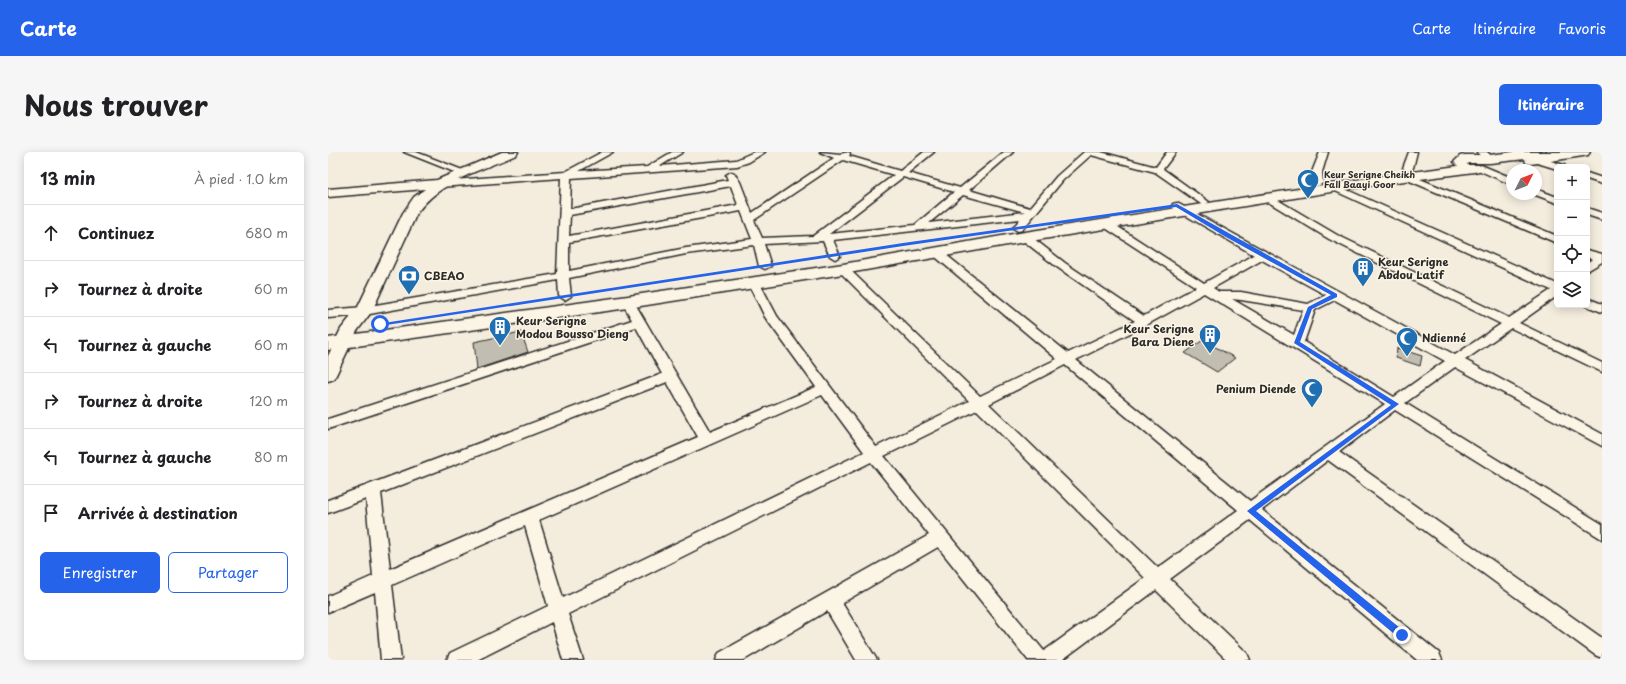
<!DOCTYPE html>
<html lang="fr">
<meta charset="utf-8">
<style>
:root{--surface:#fff;--page:#f6f6f6;--text:#202124;--muted:#757577;--line:#e0e0e0;--accent:#2563eb}
body{margin:0;font-family:"Playpen Sans",sans-serif;background:var(--page);color:var(--text)}
.controls{position:absolute;right:12px;top:12px;display:grid;overflow:hidden;border-radius:6px;box-shadow:0 2px 10px #0003}
.controls button{width:36px;height:36px;display:grid;place-items:center;padding:0;border:0;border-bottom:1px solid var(--line);background:var(--surface);color:var(--text);font:20px sans-serif}
.compass{position:absolute;left:1178px;top:12px;width:36px;height:36px;border-radius:50%;background:var(--surface);box-shadow:0 2px 10px #0003;rotate:48deg}
.stop{position:absolute;width:12px;height:12px;margin:-9px;border:3px solid #2563eb;border-radius:50%;background:#fff}
.stop.end{background:#2563eb;border-color:#fff;box-shadow:0 1px 4px #0008}
.list{margin:0;padding:0;list-style:none}
h2{display:flex;justify-content:space-between;align-items:center;height:52px;margin:0;padding:0 16px;font-size:17px}
h2 small{font-size:13px;font-weight:400;color:var(--muted)}
.list li{display:grid;grid-template-columns:26px 1fr auto;gap:12px;align-items:center;box-sizing:border-box;height:56px;padding:0 16px;border-top:1px solid var(--line)}
.list b{display:block;font-size:15px;white-space:nowrap}
.list em{font-size:13px;font-style:normal;color:var(--muted)}
.actions{display:flex;gap:8px;padding:12px 16px}
.actions a{flex:1;padding:9px 0;border:1px solid var(--accent);border-radius:6px;text-align:center;font-size:14px;color:var(--accent)}
.actions .main{background:var(--accent);color:#fff}
.icon{flex:none;width:22px;height:22px;fill:none;stroke:currentColor;stroke-width:2;stroke-linecap:round;stroke-linejoin:round}
.map{position:relative;flex:none;width:1274px;height:508px;overflow:hidden;border-radius:6px}
header{display:flex;align-items:center;gap:24px;box-sizing:border-box;height:56px;padding:0 20px;background:var(--accent);color:#fff}
header strong{font-size:19px}
nav{display:flex;gap:22px;margin-inline-start:auto;font-size:14px}
.intro{display:flex;align-items:center;justify-content:space-between;box-sizing:border-box;height:96px;padding:0 24px}
h1{margin:0;font-size:28px}
.button{padding:10px 18px;border-radius:6px;background:var(--accent);color:#fff;font-size:14px;font-weight:700}
main{display:flex;gap:24px;padding:0 24px}
aside{flex:1;background:var(--surface);border-radius:6px;box-shadow:0 2px 10px #0003}
.map>svg:first-child{display:block}
.building{fill:#c2bdb1;stroke:#2b2b2b}
.lines{fill:none;stroke-linecap:round;stroke-linejoin:round}
.street-casing{stroke:#2b2b2b;stroke-width:3}
.secondary-casing{stroke:#2b2b2b;stroke-width:3}
.primary-casing{stroke:#2b2b2b;stroke-width:3}
.street{fill:#fcf5e5;fill-rule:evenodd}
.secondary{fill:#fcf5e5;fill-rule:evenodd}
.primary{fill:#fcf5e5;fill-rule:evenodd}
.route{fill:#2563eb}
.labels{text-anchor:middle;stroke-width:3;stroke-linejoin:round;paint-order:stroke}
.far-poi-label{font-size:9px;font-weight:bold;fill:#2b2b2b;stroke:#fcf5e5;text-anchor:start}
.poi-label{font-size:11px;font-weight:bold;fill:#2b2b2b;stroke:#fcf5e5;text-anchor:start}
</style>
<header>
<strong>Carte</strong>
<nav><a>Carte</a><a>Itinéraire</a><a>Favoris</a></nav>
</header>
<div class="intro"><h1>Nous trouver</h1><a class="button">Itinéraire</a></div>
<main>
<aside>
<h2>13 min<small>À pied · 1.0 km</small></h2>
<ul class="list">
<li><svg class="icon" aria-label="ahead" viewBox="0 0 24 24"><path d="M12 20V5M6 11l6-6 6 6"/></svg><div><b>Continuez</b></div><em>680 m</em></li>
<li><svg class="icon" aria-label="right" viewBox="0 0 24 24"><path d="M7 20v-9h11M14 6l5 5-5 5"/></svg><div><b>Tournez à droite</b></div><em>60 m</em></li>
<li><svg class="icon" aria-label="left" viewBox="0 0 24 24"><path d="M17 20v-9H6M10 6l-5 5 5 5"/></svg><div><b>Tournez à gauche</b></div><em>60 m</em></li>
<li><svg class="icon" aria-label="right" viewBox="0 0 24 24"><path d="M7 20v-9h11M14 6l5 5-5 5"/></svg><div><b>Tournez à droite</b></div><em>120 m</em></li>
<li><svg class="icon" aria-label="left" viewBox="0 0 24 24"><path d="M17 20v-9H6M10 6l-5 5 5 5"/></svg><div><b>Tournez à gauche</b></div><em>80 m</em></li>
<li><svg class="icon" aria-label="arrive" viewBox="0 0 24 24"><path d="M6 21V4h12l-3 4 3 4H6"/></svg><div><b>Arrivée à destination</b></div></li>
</ul>
<div class="actions"><a class="main">Enregistrer</a><a>Partager</a></div>
</aside>
<div class="map">
<svg width="1274" height="508" viewBox="0 0 1274 508">
<rect width="100%" height="100%" fill="#f4edde"/>
<filter id="ink" filterUnits="userSpaceOnUse"><feTurbulence type="fractalNoise" baseFrequency=".025" numOctaves="2"/><feDisplacementMap in="SourceGraphic" scale="8" xChannelSelector="R" yChannelSelector="G"/><feConvolveMatrix kernelMatrix="1 2 1 2 8 2 1 2 1" color-interpolation-filters="sRGB"/></filter>
<g filter="url(#ink)">
<g class="building">
<polygon points="193,180 200,200 149,217 146,190"/>
<polygon points="875,188 907,206 889,220 857,201"/>
<polygon points="1069,196 1094,204 1092,214 1068,206"/>
</g>
<g class="lines">
<g class="street-casing">
<g id="street">
<polygon points="76,0 88,0 142,21 137,24 134,23"/>
<path d="M274,0h11l-34,19 68,-4 25,-15h11l-23,14 76,-6 18,-8h11l-16,10 -12,4 -166,12 -1,31 158,-29 -2,-5 5,-3 3,1 6,9 12,31 82,-55 -14,-6 20,2 9,-2 1,2 -1,2 51,15 24,-19h10l-26,21 52,15 44,-36h9l-44,38 61,18 27,-32 27,-24h17l55,15 11,-15h9l-13,17 46,33 -5,3 -3,-1 -46,-32 -64,-17 -28,25 -41,50 -4,1 -5,-3 7,-9 -187,21 7,16 -5,3 -5,-3 -7,-15 -59,3 7,22 -6,3 -6,-3 -5,-21 -68,9 -117,24 2,18 -6,4 -6,-4 -1,-16 -194,35 -36,3v-8l36,-3 193,-33 4,-96 -122,9 -5,-3 5,-3 126,-9zM515,8l51,15 -81,61 -51,2 -8,-18zM575,25l51,15 -39,33 -86,9zM403,34l7,19 -169,31 1,-21zM635,43l62,17 -96,11zM413,59l11,28 -66,9 -117,23v-29z"/>
<polygon points="992,0 1000,0 994,20 995,31 990,34 985,31 984,20"/>
<polygon points="1081,0 1089,0 1085,16 1080,19 1075,16"/>
<polygon points="1149,0 1159,0 1167,7 1162,10"/>
<polygon points="1206,4 1236,13 1238,15 1229,15 1229,17 1203,9 1201,7"/>
<polygon points="1153,13 1184,26 1184,33 1150,18 1148,16"/>
<polygon points="1259,21 1274,26 1274,32 1259,27"/>
<polygon points="1080,22 1229,84 1229,91 1077,27 1075,25"/>
<path d="M1008,33l221,99v12l-38,27 83,40v9l-91,-44 -46,32 137,74v12l-147,-79 -50,36 197,121v15l-207,-129 -56,42 263,186v20l-7,-3 -267,-195 -66,50 177,143 3,7h-25l-167,-140 -80,59 77,74 3,7h-23l-71,-70 -94,70h-34l-90,-113 -96,56 35,57h-21l-29,-49 -83,49h-28l3,-7 210,-118 -58,-73 -303,152 15,46h-20l-11,-38 -75,38h-30l3,-7 98,-47 -23,-80 -133,59 9,75h-20l-6,-68 -47,20v-16l45,-20 -7,-77 -38,14v-13l334,-126 -26,-47 -308,102v-10l304,-99 -10,-18 2,-3h8l2,3 76,130 106,-45 -51,-70 -17,-35 2,-2h8l19,36 99,131 93,-46 -132,-132 6,-3 4,1 133,129 77,-37 -125,-105 -1,-2 1,-2h8l128,103 67,-32 -78,-54 -36,-28 -1,-2 1,-2h8l36,28 79,53 52,-29 -92,-60 -1,-2 1,-2h8l92,60 50,-28 -81,-47 -1,-2 1,-2 4,-1 278,152 46,-31 -172,-85 -64,-39 -2,-2 2,-2h6l66,39 172,83 42,-28 -218,-100 -2,-2zM934,108l64,35 -18,9 -67,-12h-22l-6,-4zM876,141l181,111 -135,97 -174,-141 72,-36zM904,147l9,1 62,10 -9,25zM1007,148l110,61 -51,36 -90,-55 11,-32zM737,213l173,145 -80,58 -169,-164zM339,230l31,55 -308,132 -9,-76zM494,243l42,57 -301,146 -24,-78zM649,258l168,168 -101,73 -160,-195z"/>
<polygon points="1208,37 1229,45 1229,51 1205,42 1208,42"/>
<polygon points="1259,56 1274,61 1274,68 1259,63"/>
<polygon points="1259,98 1274,102 1274,110 1259,119 1259,111 1264,107 1259,105"/>
<polygon points="1259,146 1274,152 1274,160 1256,153 1259,153"/>
</g>
</g>
<g class="secondary-casing">
<path id="secondary" d="M174,0h16l-2,3c-34,15 -77,26 -99,58l-45,98 -15,20 -23,48 -6,2v-25l13,-27 16,-20 46,-96 11,-16 11,-8 -97,8v-8l109,-9z"/>
</g>
<g class="primary-casing">
<polygon id="primary" points="1184,0 1262,0 1260,3 1255,4 1203,12 1198,11 1197,7 1162,11 1140,11 1139,13 1151,13 1153,16 1151,19 1146,20 1046,33 697,90 515,122 300,156 0,198 0,186 300,144 515,112 697,80 1046,25 1130,14 1126,10 1132,4 1137,3 1162,3"/>
</g>
<use href="#street" class="street"/>
<use href="#secondary" class="secondary"/>
<use href="#primary" class="primary"/>
</g>
</g>
<polygon class="route" points="849,52 1009,142 1009,145 984,157 972,190 1071,252 928,359 1077,480 1077,486 1071,486 919,359 1063,253 966,191 980,155 1003,143 898,85 848,55 575,94 52,174 49,172 575,91"/>
<defs>
<g id="mosque-pin" transform="scale(1.15)"><path d="M0 17L-7.5 6A9.5 9.5 0 1 1 7.5 6Z" fill="#1f6fb2" stroke="#fcf5e5"/><path d="M3.5-4.9A6 6 0 1 0 3.5 4.9A5 5 0 1 1 3.5-4.9Z" fill="#fff"/></g>
<g id="building-pin" transform="scale(1.15)"><path d="M0 17L-7.5 6A9.5 9.5 0 1 1 7.5 6Z" fill="#1f6fb2" stroke="#fcf5e5"/><path d="M-4-6H4V6H1V3H-1V6H-4ZM-2.5-4.3h1.7v1.8h-1.7ZM.8-4.3h1.7v1.8H.8ZM-2.5-1h1.7V.8h-1.7ZM.8-1h1.7V.8H.8Z" fill="#fff"/></g>
<g id="bank-pin" transform="scale(1.15)"><path d="M0 17L-7.5 6A9.5 9.5 0 1 1 7.5 6Z" fill="#1f6fb2" stroke="#fcf5e5"/><path d="M-6-4H6V4H-6ZM0-2.3a2.3 2.3 0 1 0 0 4.6a2.3 2.3 0 1 0 0-4.6Z" fill="#fff"/></g>
</defs>
<g fill-rule="evenodd">
<use href="#mosque-pin" x="980" y="28"/>
<use href="#building-pin" x="1035" y="116"/>
<use href="#bank-pin" x="81" y="124"/>
<use href="#building-pin" x="172" y="175"/>
<use href="#building-pin" x="882" y="183"/>
<use href="#mosque-pin" x="1079" y="186"/>
<use href="#mosque-pin" x="984" y="237"/>
</g>
<g class="labels">
<g class="far-poi-label">
<text x="996" y="26">Keur Serigne Cheikh<tspan x="996" dy="10">Fall Baayi Goor</tspan></text>
</g>
<g class="poi-label">
<text x="1050" y="114">Keur Serigne<tspan x="1050" dy="13">Abdou Latif</tspan></text>
<text x="96" y="128">CBEAO</text>
<text x="188" y="173">Keur Serigne<tspan x="188" dy="13">Modou Bousso Dieng</tspan></text>
<text x="866" y="181" text-anchor="end">Keur Serigne<tspan x="866" dy="13">Bara Diene</tspan></text>
<text x="1094" y="190">Ndienné</text>
<text x="968" y="241" text-anchor="end">Penium Diende</text>
</g>
</g>
</svg>
<div class="controls">
<button>+</button>
<button>−</button>
<button><svg class="icon" aria-label="locate" viewBox="0 0 24 24"><circle cx="12" cy="12" r="6"/><path d="M12 2v4M12 18v4M2 12h4M18 12h4"/></svg></button>
<button><svg class="icon" aria-label="layers" viewBox="0 0 24 24"><path d="M12 4l9 5-9 5-9-5zM3 14l9 5 9-5"/></svg></button>
</div>
<svg class="compass" viewBox="-18 -18 36 36"><path d="M0-13l5 13h-10z" fill="#e53935"/><path d="M0 13l5-13h-10z" fill="#757577"/></svg>
<div class="stop" style="left:52px;top:172px"></div>
<div class="stop end" style="left:1074px;top:483px"></div>
</div>
</main>
